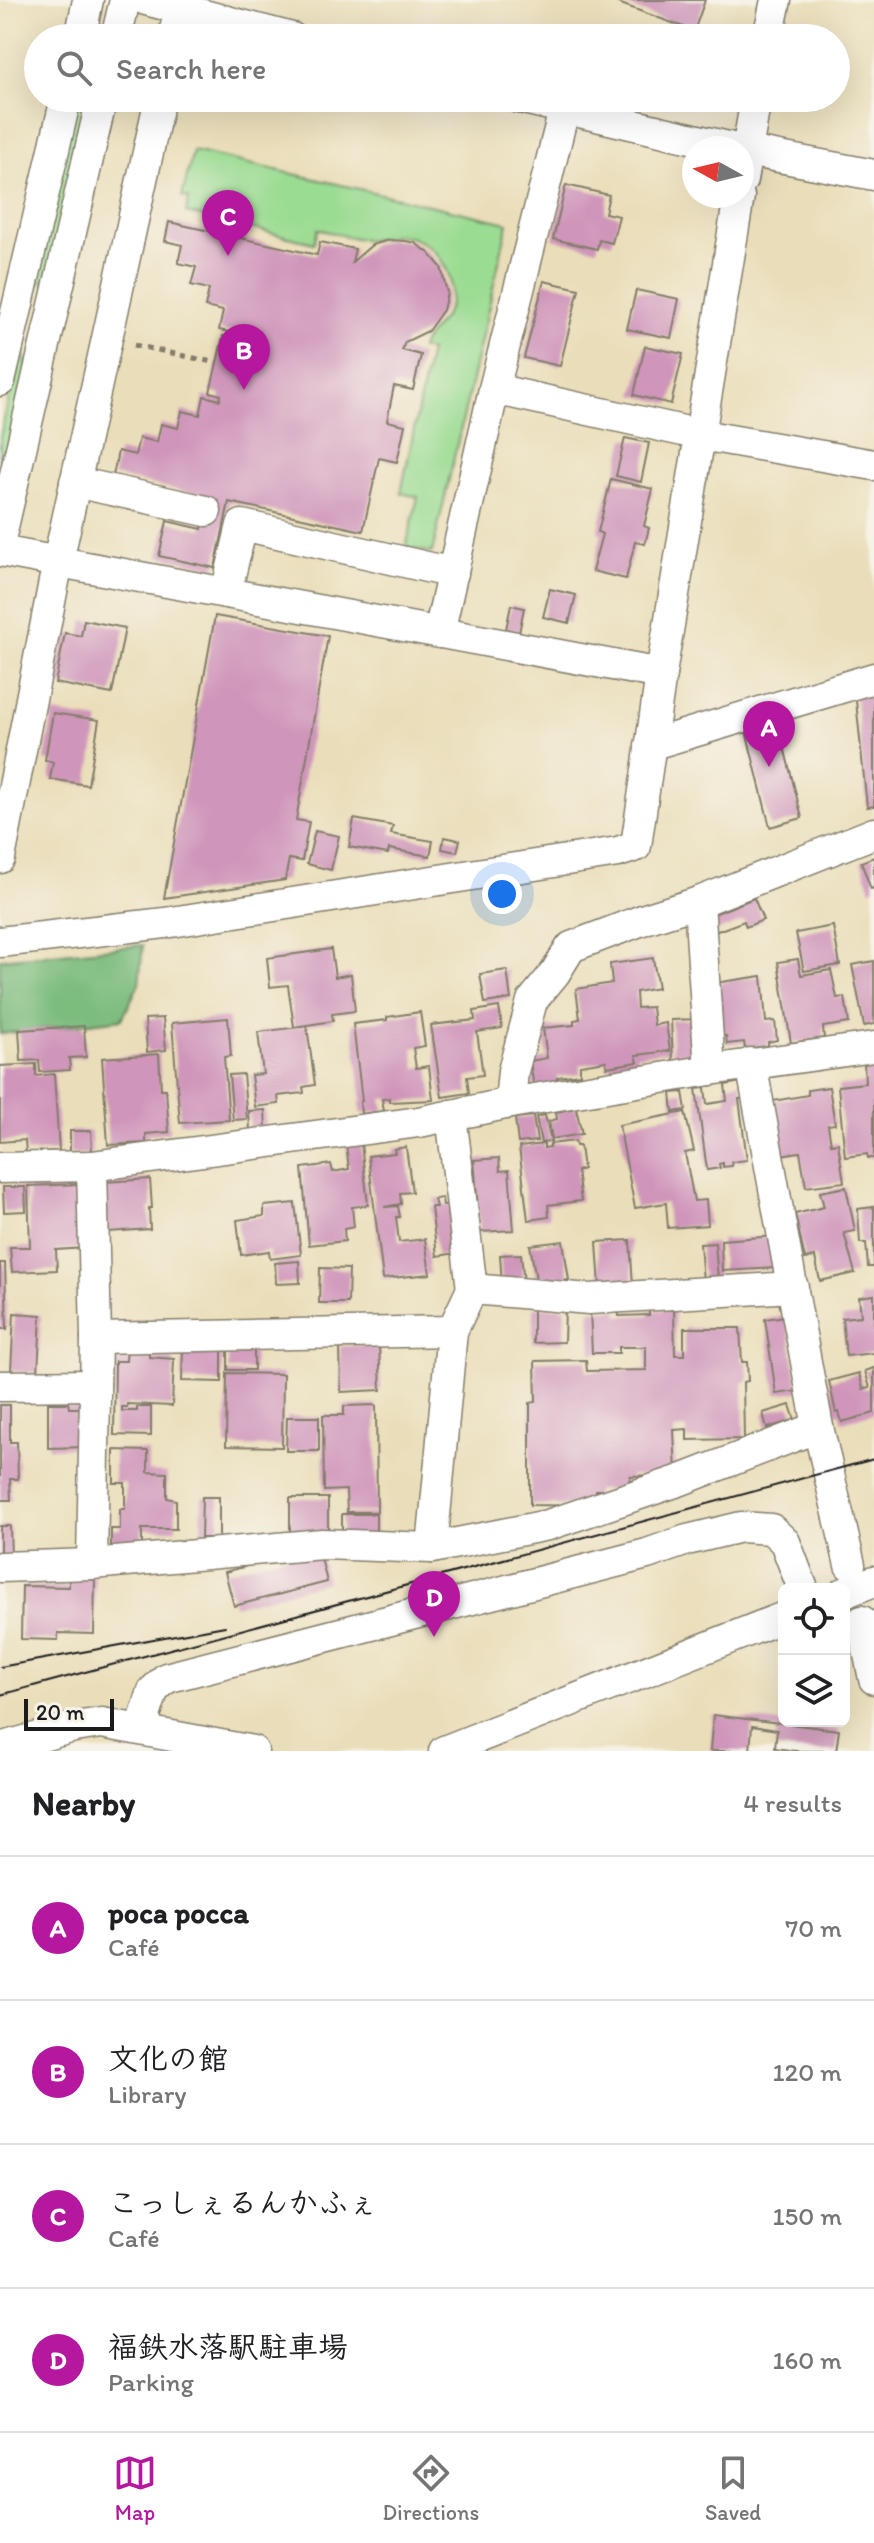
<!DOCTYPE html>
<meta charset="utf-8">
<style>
:root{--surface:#fff;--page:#f6f6f6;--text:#202124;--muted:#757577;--line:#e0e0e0;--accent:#b5179e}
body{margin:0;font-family:Itim,"Klee One",sans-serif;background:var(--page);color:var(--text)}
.controls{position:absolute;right:24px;bottom:24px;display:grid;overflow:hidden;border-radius:12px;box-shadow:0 8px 32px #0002}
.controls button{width:72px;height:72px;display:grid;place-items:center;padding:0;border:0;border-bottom:2px solid var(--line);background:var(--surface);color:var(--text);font:40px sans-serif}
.compass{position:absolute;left:682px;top:136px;width:72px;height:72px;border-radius:50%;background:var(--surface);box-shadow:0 8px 32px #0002;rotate:278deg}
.scale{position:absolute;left:24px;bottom:20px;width:90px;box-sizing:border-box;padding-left:8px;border:4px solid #1c1c1c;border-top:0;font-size:22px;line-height:28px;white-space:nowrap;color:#1c1c1c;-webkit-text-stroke:6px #f7f3e8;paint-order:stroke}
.you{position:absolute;left:502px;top:894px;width:28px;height:28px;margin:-20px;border:6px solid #fff;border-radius:50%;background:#1a73e8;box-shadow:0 0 0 12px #1a73e833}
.badge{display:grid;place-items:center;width:52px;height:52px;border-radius:50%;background:var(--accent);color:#fff;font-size:26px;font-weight:700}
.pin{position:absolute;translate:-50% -66px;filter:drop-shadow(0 2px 4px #0008)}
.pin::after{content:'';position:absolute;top:42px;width:28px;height:24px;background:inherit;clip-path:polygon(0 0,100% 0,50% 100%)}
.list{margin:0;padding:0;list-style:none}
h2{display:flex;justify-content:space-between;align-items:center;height:104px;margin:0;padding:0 32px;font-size:34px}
h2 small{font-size:26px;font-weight:400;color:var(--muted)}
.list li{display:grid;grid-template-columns:52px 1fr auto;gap:24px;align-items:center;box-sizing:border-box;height:144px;padding:0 32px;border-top:2px solid var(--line)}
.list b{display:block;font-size:30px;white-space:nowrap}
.list p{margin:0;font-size:26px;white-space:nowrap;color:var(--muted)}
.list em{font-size:26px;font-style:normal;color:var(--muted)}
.icon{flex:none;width:44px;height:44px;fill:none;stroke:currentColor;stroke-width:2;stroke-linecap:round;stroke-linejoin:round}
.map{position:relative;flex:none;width:874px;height:1751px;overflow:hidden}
.search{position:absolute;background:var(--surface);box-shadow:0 8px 32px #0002;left:24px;right:24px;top:24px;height:88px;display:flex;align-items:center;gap:20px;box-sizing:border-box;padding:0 28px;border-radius:44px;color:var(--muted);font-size:30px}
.sheet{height:680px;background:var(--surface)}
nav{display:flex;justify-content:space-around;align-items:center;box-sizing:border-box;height:112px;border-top:2px solid var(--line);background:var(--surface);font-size:22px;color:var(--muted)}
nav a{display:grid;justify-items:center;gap:4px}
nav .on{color:var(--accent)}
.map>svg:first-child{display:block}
.green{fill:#9bdc93;stroke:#5c7c58;stroke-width:2}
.forest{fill:#7cbc7d;stroke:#4c6c4c;stroke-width:2}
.building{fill:#cf95ba}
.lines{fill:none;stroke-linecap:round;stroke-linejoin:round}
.minor-casing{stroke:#837d6b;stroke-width:33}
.path{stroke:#837d6b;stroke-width:5;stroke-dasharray:6 6;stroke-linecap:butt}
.minor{stroke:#fff;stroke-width:30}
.tram{stroke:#1c1c1c;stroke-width:2}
</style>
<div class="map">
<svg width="874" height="1751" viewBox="0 0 874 1751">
<rect width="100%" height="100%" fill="#f7f3e8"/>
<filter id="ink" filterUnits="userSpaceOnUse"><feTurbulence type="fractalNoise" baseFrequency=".0125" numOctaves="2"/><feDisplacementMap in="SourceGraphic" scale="16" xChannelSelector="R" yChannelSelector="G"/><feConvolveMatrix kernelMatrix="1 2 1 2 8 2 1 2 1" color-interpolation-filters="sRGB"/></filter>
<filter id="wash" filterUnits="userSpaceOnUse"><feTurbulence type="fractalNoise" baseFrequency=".006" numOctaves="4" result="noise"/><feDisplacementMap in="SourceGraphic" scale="32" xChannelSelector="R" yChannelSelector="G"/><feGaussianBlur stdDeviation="1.8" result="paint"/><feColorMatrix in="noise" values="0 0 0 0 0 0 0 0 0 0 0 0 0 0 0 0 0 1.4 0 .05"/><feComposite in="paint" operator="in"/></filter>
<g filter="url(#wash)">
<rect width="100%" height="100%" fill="#eadeba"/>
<g class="green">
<polygon points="76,98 91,98 50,277 39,283 34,290"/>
<path d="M193,151l315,72 -76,330 -26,-6 12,-50 -17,-4 29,-142 -9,-2c4,-17 24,-24 29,-46 7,-34 -18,-66 -54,-68 -10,0 -20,6 -30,5 -16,-2 -32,-7 -48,-11l-4,14 -128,-30 3,-15 -7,-1z"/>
<polygon points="22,342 23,354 27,365 0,494 0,436"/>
</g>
<polygon class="forest" points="143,945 139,984 122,1019 0,1034 0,959"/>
<g id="blocks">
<g class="building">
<polygon points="610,0 705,0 694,31"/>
<polygon points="566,185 609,195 605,213 619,216 612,243 599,240 597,249 553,239"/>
<polygon points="169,222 317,255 320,242 355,249 352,262 372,245 389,240 406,241 415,243 429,253 441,267 447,293 443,310 428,331 405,342 402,350 421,355 413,390 394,386 387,421 405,425 397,462 379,458 363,531 229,502 215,568 159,556 167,521 202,529 209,497 113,476 118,451 135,455 139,438 157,442 161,424 178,428 182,411 200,415 204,396 220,400 221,395 210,392 217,363 223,336 234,338 235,333 219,330 223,311 205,307 209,289 191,285 196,267 178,263 182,245 165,241"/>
<polygon points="544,281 579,289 560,366 524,358"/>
<polygon points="636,290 679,299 671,338 627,329"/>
<polygon points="645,346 683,354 671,404 634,395"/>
<polygon points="625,438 649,443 641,482 616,476"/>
<polygon points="611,479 653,489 644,526 649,528 645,544 635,542 626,579 592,571 602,534 598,532"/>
<polygon points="550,589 576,595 569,623 543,617"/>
<polygon points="511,605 524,608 519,633 506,629"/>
<polygon points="215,616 328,636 296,820 309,822 302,861 289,859 285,880 164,898"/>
<polygon points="84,620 125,628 112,694 55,683 65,633 81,636"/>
<polygon points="874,689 874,806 867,807 855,691"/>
<polygon points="53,713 99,720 88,785 50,779 53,762 45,760"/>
<polygon points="778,723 802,818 770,827 746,731"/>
<polygon points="354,819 393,826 391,834 433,841 430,856 389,849 388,854 349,847"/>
<polygon points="315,831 339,836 331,870 307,864"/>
<polygon points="444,837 460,840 457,852 442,849"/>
<polygon points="874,857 874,888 871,889 861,862"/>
<polygon points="754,898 763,920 746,927 744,921 715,932 709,916"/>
<polygon points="833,926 840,965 804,971 796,933"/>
<polygon points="331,949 335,977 351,974 355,1011 332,1014 333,1021 294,1027 288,985 270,987 267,958"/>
<polygon points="653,958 658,988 636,992 637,1008 652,1007 654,1025 666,1023 670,1051 636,1055 638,1062 607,1067 606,1061 580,1065 580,1074 557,1077 558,1085 534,1088 530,1061 547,1058 543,1028 574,1025 574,1020 580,1019 576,989 612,983 610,964"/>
<polygon points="798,959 801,975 831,970 837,998 845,997 849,1023 823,1027 824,1038 791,1043 778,962"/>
<polygon points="874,961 874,1024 864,1026 852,965"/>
<polygon points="507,970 511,999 485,1003 480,974"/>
<polygon points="762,976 766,1022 775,1021 777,1040 768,1042 768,1046 745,1049 744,1042 727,1044 726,1036 719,1036 714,983"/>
<polygon points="499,1007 502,1028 477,1032 483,1075 467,1077 469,1093 442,1097 431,1025 475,1020 474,1011"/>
<polygon points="420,1012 425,1046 413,1048 416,1068 429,1066 433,1100 390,1102 390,1098 382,1099 384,1111 361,1114 360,1102 362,1101 353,1024 387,1020 387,1017"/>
<polygon points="163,1018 166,1050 147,1052 145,1019"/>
<polygon points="228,1018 231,1056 224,1057 229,1120 180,1123 172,1023"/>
<polygon points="700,1019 702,1059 673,1061 671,1020"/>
<polygon points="84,1026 86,1057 69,1058 70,1070 40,1072 39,1060 21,1061 19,1030"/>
<polygon points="307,1026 315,1085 303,1087 304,1093 278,1096 279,1104 255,1107 251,1075 263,1074 258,1032"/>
<polygon points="159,1054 161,1089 166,1089 169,1132 146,1134 146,1143 108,1145 102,1058"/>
<polygon points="874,1060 874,1158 868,1158 867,1154 845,1157 838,1086 865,1083 864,1061"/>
<polygon points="36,1064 36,1076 54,1074 59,1151 26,1153 25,1140 0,1142 0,1066"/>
<polygon points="243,1074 247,1119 233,1120 229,1075"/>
<polygon points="741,1082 743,1099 739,1099 747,1160 731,1162 732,1166 723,1167 723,1163 719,1164 720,1168 707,1170 696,1089 705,1088 707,1104 727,1101 725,1085"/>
<polygon points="829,1087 835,1124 828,1125 831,1144 838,1143 844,1182 806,1187 800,1152 780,1155 773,1101 808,1095 808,1090"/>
<polygon points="683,1092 686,1110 673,1112 671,1093"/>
<polygon points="576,1108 582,1134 552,1139 549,1121 557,1119 556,1112"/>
<polygon points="265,1110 266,1130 250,1131 249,1111"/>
<polygon points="685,1112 694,1151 685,1153 694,1201 706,1200 708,1225 668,1228 666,1203 635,1208 619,1125"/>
<polygon points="545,1115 551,1141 541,1143 536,1117"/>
<polygon points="533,1116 537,1141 518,1143 515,1118"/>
<polygon points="70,1131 91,1131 92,1154 70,1154"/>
<polygon points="575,1141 576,1146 580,1146 583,1169 577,1171 581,1201 548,1205 549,1217 528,1220 519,1147 544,1144 544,1148 550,1147 550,1144"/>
<polygon points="361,1143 368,1205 352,1207 354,1227 344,1229 345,1241 309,1245 302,1168 331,1164 333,1172 349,1169 346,1144"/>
<polygon points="406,1147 412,1192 400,1193 401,1204 384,1207 398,1206 400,1217 396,1217 399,1242 425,1239 430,1274 383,1279 368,1156 395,1153 394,1149"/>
<polygon points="499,1158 500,1171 509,1170 514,1230 480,1232 474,1160"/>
<polygon points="150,1179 152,1208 149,1208 150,1229 108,1232 105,1182"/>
<polygon points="82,1184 85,1248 56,1250 57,1270 12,1272 10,1247 30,1247 28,1186"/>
<polygon points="3,1187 25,1187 26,1211 4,1212"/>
<polygon points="846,1187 855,1231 844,1233 855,1273 820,1281 815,1257 805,1259 795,1214 824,1207 820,1192"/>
<polygon points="442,1198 443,1206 452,1205 457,1253 437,1256 431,1207 436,1207 434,1199"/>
<polygon points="295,1203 301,1255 270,1259 269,1251 241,1255 237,1220 264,1216 264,1206"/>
<polygon points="874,1207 874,1267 868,1267 866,1243 860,1243 858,1209"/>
<polygon points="776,1236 777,1268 722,1271 721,1240"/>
<polygon points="630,1240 633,1286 600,1288 597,1242"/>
<polygon points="563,1241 569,1280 537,1285 530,1245"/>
<polygon points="715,1243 718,1280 703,1281 700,1244"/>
<polygon points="521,1254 524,1283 502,1285 500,1255"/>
<polygon points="299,1261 300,1283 276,1284 275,1263"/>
<polygon points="0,1263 5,1263 7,1329 0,1329"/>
<polygon points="320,1268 349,1269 348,1303 319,1303"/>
<polygon points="874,1295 874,1353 846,1356 842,1318 861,1316 859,1297"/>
<polygon points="533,1307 565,1308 564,1342 533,1343"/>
<polygon points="618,1309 619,1316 649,1315 649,1310 674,1310 675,1355 684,1355 684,1328 740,1328 742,1362 747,1362 748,1381 743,1382 744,1439 687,1440 687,1429 674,1430 676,1474 630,1476 629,1490 596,1490 595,1506 530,1505 530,1403 536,1402 535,1361 586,1360 587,1371 646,1370 646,1347 619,1347 619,1353 592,1353 590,1310"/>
<polygon points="14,1313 41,1315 38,1373 11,1371"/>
<polygon points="786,1316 799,1391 776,1394 765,1319"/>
<polygon points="379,1345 381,1390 341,1392 340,1346"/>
<polygon points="127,1348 149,1348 149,1357 174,1359 172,1406 127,1404 127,1407 122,1407 122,1411 137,1411 137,1407 151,1407 151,1436 114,1435 115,1361 126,1361"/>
<polygon points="183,1348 222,1350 222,1382 182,1381"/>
<rect x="228" y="1350" width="26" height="20"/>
<polygon points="874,1368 874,1413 842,1422 839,1412 836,1413 829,1381 859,1373 863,1389 870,1388 865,1371"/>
<polygon points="227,1373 283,1374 282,1447 226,1446"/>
<polygon points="48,1403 68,1403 69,1408 86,1408 87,1447 48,1448"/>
<polygon points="0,1405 10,1405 10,1442 17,1442 18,1479 10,1479 11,1500 0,1500"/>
<polygon points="376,1405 377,1512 347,1512 346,1490 324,1491 323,1415 344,1415 344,1406"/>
<polygon points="790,1405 795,1420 767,1428 763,1413"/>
<polygon points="287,1417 319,1417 319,1451 286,1451"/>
<polygon points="114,1450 148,1451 148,1472 167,1473 167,1498 176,1500 176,1529 142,1529 142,1548 111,1548 111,1529 120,1529 120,1509 125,1509 125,1483 114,1483"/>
<polygon points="202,1497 219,1497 219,1538 201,1538"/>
<rect x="290" y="1498" width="38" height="38"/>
<rect x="342" y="1514" width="34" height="22"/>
<polygon points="0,1526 10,1526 11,1556 0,1556"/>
<polygon points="302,1551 320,1554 327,1582 234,1606 225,1572"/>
<polygon points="69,1575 95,1576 94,1634 58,1633 58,1640 21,1639 22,1586 69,1587"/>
<polygon points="713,1715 839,1730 836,1751 796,1751 775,1748 777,1730 752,1726 750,1751 710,1751"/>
</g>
</g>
</g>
<g filter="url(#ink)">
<use href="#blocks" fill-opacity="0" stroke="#837d6b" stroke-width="2"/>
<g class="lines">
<g class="minor-casing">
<g id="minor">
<polyline points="146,0 292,38"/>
<polyline points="80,38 88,0"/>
<polyline points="116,38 125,0"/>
<polyline points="173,38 180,9"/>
<polyline points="768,38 776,0"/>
<polyline points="519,98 733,148"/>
<polyline points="742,150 874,175"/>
<polyline points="742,180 756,98"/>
<polyline points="0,381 66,98"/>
<polyline points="494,389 701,435 874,465"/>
<polyline points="75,482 206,511"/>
<polyline points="0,540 102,98"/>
<polyline points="0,551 661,674"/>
<polyline points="226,593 242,525 453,573"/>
<polyline points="439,633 494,389 564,110"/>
<polyline points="650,745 874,678"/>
<polyline points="0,858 58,561 160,98"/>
<polyline points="699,902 710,1070"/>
<polyline points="0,942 165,923 618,852 636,846 661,674 739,196"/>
<polyline points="751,1063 818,1427 850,1565"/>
<polyline points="510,1103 513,1071 532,1001 555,973 571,947 645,919 699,902 874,833"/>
<polyline points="451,1115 472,1289"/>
<polyline points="92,1166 96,1338 92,1564"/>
<polyline points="0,1168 92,1166 419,1122 510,1103 710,1070 874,1047"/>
<polyline points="96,1338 452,1331 472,1289 589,1299 793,1287"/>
<polyline points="0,1386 95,1385"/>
<polyline points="432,1548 452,1331"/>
<polyline points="0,1567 92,1564 322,1544 432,1548 548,1525 681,1480 818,1427"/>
<polyline points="844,1593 874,1581"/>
<polyline points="862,1621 874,1679"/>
<polyline points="141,1729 153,1691 166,1678 647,1554 687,1540 741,1527 771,1529 785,1542 803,1589"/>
<polyline points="0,1748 74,1727 102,1723 253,1751"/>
<polyline points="444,1751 784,1617"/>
</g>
</g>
<polyline class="path" points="134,345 217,363"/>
<use href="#minor" class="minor"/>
<g class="tram">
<polyline points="0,1667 225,1626"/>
<polyline points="0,1695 874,1459"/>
</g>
</g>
</g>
</svg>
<div class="controls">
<button><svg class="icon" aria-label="locate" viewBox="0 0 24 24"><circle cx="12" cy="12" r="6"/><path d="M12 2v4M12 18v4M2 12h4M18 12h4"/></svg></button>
<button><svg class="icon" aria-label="layers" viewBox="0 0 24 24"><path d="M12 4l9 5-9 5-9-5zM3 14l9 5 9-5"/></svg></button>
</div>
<svg class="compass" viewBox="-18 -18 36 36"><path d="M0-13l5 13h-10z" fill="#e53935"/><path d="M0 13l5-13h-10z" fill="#757577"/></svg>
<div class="scale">20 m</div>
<div class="you"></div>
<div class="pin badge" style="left:769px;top:767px">A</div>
<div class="pin badge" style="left:244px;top:390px">B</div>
<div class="pin badge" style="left:228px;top:256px">C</div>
<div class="pin badge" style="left:434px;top:1637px">D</div>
<div class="search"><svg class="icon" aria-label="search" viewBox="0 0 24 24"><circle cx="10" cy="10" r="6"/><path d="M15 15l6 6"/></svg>Search here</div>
</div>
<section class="sheet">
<h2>Nearby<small>4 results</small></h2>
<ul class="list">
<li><span class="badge">A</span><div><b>poca pocca</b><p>Café</p></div><em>70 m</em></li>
<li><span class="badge">B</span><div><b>文化の館</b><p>Library</p></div><em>120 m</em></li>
<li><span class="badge">C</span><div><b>こっしぇるんかふぇ</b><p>Café</p></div><em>150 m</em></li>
<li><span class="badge">D</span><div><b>福鉄水落駅駐車場</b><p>Parking</p></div><em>160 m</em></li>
</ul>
</section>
<nav>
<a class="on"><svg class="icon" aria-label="map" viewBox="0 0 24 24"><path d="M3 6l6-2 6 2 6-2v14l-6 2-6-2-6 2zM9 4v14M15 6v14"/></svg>Map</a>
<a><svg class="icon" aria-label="directions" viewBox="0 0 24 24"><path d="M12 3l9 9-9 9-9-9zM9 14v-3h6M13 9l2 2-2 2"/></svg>Directions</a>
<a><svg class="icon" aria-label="saved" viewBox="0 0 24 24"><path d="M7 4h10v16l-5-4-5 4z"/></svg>Saved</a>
</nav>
